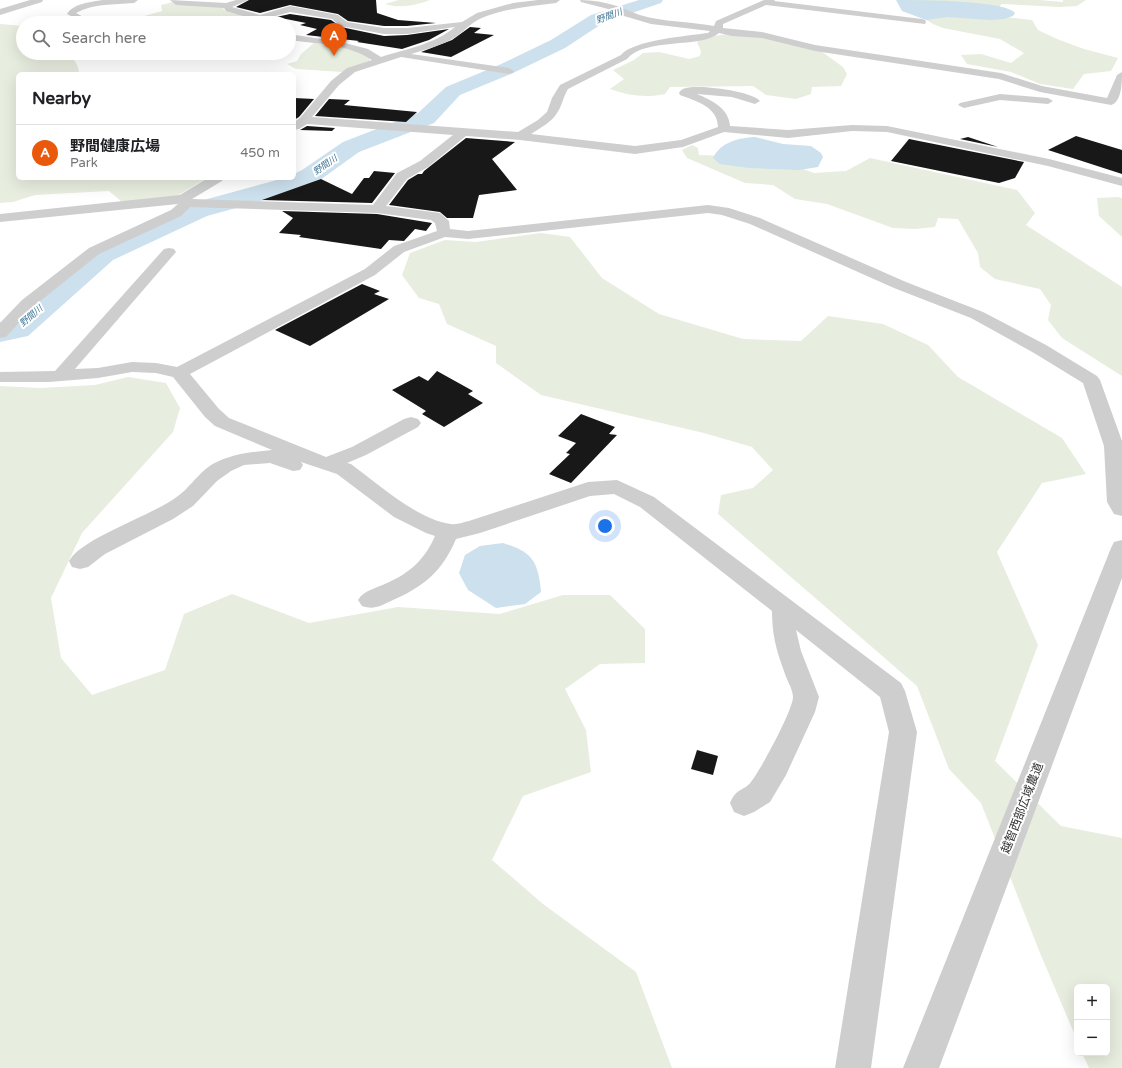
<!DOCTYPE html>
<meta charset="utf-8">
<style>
:root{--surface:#fff;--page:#f6f6f6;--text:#202124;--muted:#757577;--line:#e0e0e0;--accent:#ea580c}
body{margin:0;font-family:"Varela Round","Noto Sans JP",sans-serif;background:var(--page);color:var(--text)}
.controls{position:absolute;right:12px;bottom:12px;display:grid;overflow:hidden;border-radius:6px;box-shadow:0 4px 16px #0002}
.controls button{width:36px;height:36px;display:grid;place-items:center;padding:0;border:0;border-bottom:1px solid var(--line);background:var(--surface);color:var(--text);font:20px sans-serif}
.you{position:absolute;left:605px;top:526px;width:14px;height:14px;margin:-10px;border:3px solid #fff;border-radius:50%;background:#1a73e8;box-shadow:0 0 0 6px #1a73e833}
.badge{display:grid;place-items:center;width:26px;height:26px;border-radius:50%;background:var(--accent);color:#fff;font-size:13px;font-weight:700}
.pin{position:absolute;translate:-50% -33px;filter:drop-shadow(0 1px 2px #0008)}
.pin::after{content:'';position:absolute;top:21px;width:14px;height:12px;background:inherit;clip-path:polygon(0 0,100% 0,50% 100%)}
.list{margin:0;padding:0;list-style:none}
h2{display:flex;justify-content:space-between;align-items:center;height:52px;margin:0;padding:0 16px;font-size:17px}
h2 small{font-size:13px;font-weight:400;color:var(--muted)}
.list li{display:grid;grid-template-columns:26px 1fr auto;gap:12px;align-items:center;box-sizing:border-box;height:56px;padding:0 16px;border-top:1px solid var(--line)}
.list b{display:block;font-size:15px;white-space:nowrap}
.list p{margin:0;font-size:13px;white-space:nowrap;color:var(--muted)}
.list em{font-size:13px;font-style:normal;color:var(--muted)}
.icon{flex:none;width:22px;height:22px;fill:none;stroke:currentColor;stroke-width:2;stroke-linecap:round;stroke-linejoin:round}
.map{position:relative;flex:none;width:1122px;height:1068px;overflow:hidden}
.search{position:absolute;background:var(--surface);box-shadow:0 4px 16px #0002;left:16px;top:16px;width:280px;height:44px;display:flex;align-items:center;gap:10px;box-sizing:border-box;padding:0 14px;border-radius:22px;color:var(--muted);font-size:15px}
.panel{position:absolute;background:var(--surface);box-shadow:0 4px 16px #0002;left:16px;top:72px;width:280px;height:108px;border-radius:6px}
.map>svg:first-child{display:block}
.green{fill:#e7eddf}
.water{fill:#cce0ed}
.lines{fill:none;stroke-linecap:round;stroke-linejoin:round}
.river{fill:#cce0ed;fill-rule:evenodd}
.building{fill:#181818}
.path{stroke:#cecece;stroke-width:1;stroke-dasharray:1 1;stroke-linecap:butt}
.minor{fill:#cecece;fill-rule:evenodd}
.tertiary{fill:#cecece;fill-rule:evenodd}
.labels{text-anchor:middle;stroke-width:4;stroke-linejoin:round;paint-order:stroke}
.far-water-label{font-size:9px;font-style:italic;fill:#3e7494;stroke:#fff}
.near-street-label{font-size:12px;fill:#313131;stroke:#fff}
</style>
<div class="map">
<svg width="1122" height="1068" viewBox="0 0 1122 1068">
<rect width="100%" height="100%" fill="#fff"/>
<g class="green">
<path d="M399,0h31c-14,5 -30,9 -45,4z"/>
<polygon points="905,0 1039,0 1063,2 1063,0 1086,0 1077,6 1060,7 1001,4 997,16 1032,20 1038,30 1057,39 1084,49 1118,58 1111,71 1084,74 1073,89 1040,84 1011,72 967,64 961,55 981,54 1011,63 1024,53 1000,39 943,28 933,24 920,16"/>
<polygon points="173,2 222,5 224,10 245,16 216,23 104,23 137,18 162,11 161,5"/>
<path d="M0,24l23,2v27h48l-2,3c6,5 10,9 10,18h-61v104h189l-30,18 -55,6 -13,-11 -74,4 -22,7 -13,1z"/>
<path d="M727,34l32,2 62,15 22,16 4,7 -6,12 -29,1 -1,7 -15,5 -30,-4 -13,-9 -83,1 -5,7c-19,4 -36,2 -55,-5l14,-10 -11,-9 21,-10 9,-7 16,-1 30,7 11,-3 1,-5 -4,-9 7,-4z"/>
<polygon points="314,43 362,51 371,58 369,61 348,68 342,72 296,69 287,64 297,61 301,54"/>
<polygon points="692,145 698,148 699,155 729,156 787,163 814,173 846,171 870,158 1017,190 1035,213 1026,225 1122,287 1122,376 1062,338 1048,320 1051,305 1040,289 995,279 980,267 978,253 958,219 938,218 935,227 915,229 893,228 827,204 795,199 773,185 745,183 687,158 682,150"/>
<polygon points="1118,197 1122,198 1122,237 1099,216 1097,198"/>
<polygon points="541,233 570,237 602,278 659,314 743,339 801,341 828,316 883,324 928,345 958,377 1062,438 1086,474 1042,483 997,552 1038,645 995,761 1061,826 1122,838 1122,1068 1089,1068 1082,1053 1107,1053 1107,987 1077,987 1077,1040 1040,953 981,803 949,769 917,686 718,514 721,495 753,488 773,470 752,447 704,433 541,395 496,363 496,346 447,324 439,304 419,298 402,275 410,253 445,240 476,242"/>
<polygon points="128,377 166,383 180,408 173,432 82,533 51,598 61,658 92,695 165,670 184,614 232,594 309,623 398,607 500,614 563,595 610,595 645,629 645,663 600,664 565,689 586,730 591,772 523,796 492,860 543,904 636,972 672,1068 0,1068 0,386 40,388 95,385"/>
</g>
<g class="water">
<path d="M896,0c19,0 109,0 119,13l-2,3 -9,3 -14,1 -42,-3 -22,3 -24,-9z"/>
<path d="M755,137l28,7 28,2 10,7 2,4 -5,10 -19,3 -50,-2 -29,-4 -7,-6c8,-16 25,-20 42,-21z"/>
<path d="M503,543c30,9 35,19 38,49l-16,12 -29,4 -28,-18 -9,-17 6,-18 15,-9z"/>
</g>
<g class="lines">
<polygon class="river" points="639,0 663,0 661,3 603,23 565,48 513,73 460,95 434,123 359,152 320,180 297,191 207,216 113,260 28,336 0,342 0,322 6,321 93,248 189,204 284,178 294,178 294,174 302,170 343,142 418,113 446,87 499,65 551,40 591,15"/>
</g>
<g class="building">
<polygon points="249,0 376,0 377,13 398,20 436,23 407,26 384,26 348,21 338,14 290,5 260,13 236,7"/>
<polygon points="290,14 331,20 341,27 384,36 407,35 449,29 429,40 402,49 357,42 359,41 306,35 317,29 300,25 306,23 276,17"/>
<polygon points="470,27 481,28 474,33 494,35 451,57 421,52 452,40"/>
<polygon points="294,98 314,99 299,117 294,120"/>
<polygon points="329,99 350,100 344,105 417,112 406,122 315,116"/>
<polygon points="307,126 335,128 332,131 300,130"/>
<polygon points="1076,136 1122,150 1122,174 1048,150"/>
<polygon points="968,137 998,147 960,139"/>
<polygon points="466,138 515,142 492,159 517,190 479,195 473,218 447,218 440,212 389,205 408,180 418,174 422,174 424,171"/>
<polygon points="909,139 1024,162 1015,178 999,183 891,161"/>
<polygon points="374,171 395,173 372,203 262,200 321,179 352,194 364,178 369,178"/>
<polygon points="282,211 377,214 432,223 426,231 415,229 404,241 389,240 381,249 299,237 301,235 279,233 293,218"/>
<polygon points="362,284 380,291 374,294 389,299 310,346 275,330"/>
<polygon points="437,371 473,391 468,394 483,403 444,427 422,414 426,411 392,390 419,376 428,381"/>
<polygon points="581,414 615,427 609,434 617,435 571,483 549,474 570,454 566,453 576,443 558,436"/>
<polygon points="697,750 718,756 713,775 691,769"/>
</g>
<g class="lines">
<polyline class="path" points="117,56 127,53"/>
<g class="minor">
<polygon points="30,0 43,0 42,2 0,15 0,9"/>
<path d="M103,0h35l-4,3c-20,2 -40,0 -58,10l9,5 -4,3 -14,-7c7,-11 24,-12 36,-14z"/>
<path d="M170,0l56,3 10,-3h12l-16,7 28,8 30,-9 48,9 9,7 37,6h23l55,-6 15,-9 36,-10 25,-3h22l-4,3c-24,3 -49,5 -72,14 -11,4 -18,12 -27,19 -14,9 -30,13 -46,18l98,14 5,3 -1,2 -4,1 -108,-17 -46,15 -16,13 -27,32 206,15 20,-12 9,-8 5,-14 8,-13 61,-30c12,-15 67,-19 87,-22l2,-2 -59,-7 -27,-8 -12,-6 -31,-8 -1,-2c13,0 24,2 37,6 12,4 22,10 35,12 20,4 41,4 62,8l2,-5 48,-21h11l-1,1 148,18 3,1 1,2 -1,2 -159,-19 -43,19v4l39,4 53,13 186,28 41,13 65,12 10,-23 5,-3c0,10 0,30 -11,33l-71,-13 -41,-13 -184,-28 -53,-13 -30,-2 -13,-3c-18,16 -74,4 -92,26l-59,30c-5,8 -6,17 -11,24 -5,9 -17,15 -26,21l104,12 46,-6 37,-13c0,-20 -22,-26 -38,-32l-1,-2c1,-2 2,-3 4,-4 11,-6 70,2 77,12l-5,3 -23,-7 -35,-3c14,6 32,14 33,32l58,4 64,-5 35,1 162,33 73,19v8l-74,-20 -161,-34 -35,-1 -64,7 -64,-6 -41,15 -48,7 -115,-14 -54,-4 -38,31 -21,12 -21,27 54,7 9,8 1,8 18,2 240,-26 21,3 31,10 146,64 77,30 63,33 51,31 3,4 22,61v75l-8,-2 -7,-12 -3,-56 -21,-63 -49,-30 -63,-35 -77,-30 -144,-64 -28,-9 -14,-2 -240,26 -23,-2 -41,15 -29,23 -185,99 29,35 10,9 97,39 26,-10 52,-28 7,-2 7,2 3,4 -3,4 -52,28 -19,8 4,1c27,20 67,56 100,60 6,1 13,-2 18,-3l119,-39 29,-2 37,17 247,186 4,8 12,41 -46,336h-36l54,-336 -9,-35 -84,-67 5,21 18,46 -4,15 -29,63 -16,27 -16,10 -10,4 -10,-4 -4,-9c7,-16 13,-11 21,-21 9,-11 42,-72 42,-85 0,-8 -7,-18 -9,-26 -8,-21 -12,-37 -12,-60l-132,-104 -26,-13 -24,2 -110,37 -24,6c-14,33 -33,48 -65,62 -11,5 -17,9 -29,5l-4,-6c6,-10 19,-12 29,-17 23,-10 38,-24 48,-47l-9,-3 -32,-16 -57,-43 -36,-12 2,3 -3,5 -7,1 -23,-8 -26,2 -13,6 -14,10 -24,25 -20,13 -68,35 -17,13 -8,2 -8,-2 -3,-6c14,-24 83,-45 109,-65 14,-10 23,-28 41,-35 17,-8 34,-9 53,-11l-57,-24 -10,-9 -32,-40 -17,-4 -24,-1 -34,6 -49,4h-49v-10l55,-1 109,-122 5,-1 5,1 2,3 -101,117 23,-1 34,-6 24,1 21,4 188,-98 29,-23 43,-15 -2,-8 -4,-3 -54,-7 -187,-6 -9,9 -82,38 -65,52 -28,31 -6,1v-15l22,-23 67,-52 82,-38 7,-6 -178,18v-8l180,-19 28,-17h15l-1,3 -30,18 181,6 24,-32 23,-12 33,-26 -146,-11 -8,5 -5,1v-8l6,-4 31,-37 16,-13 25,-8c-24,-16 -55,-16 -83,-20v-6l52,8 27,7 13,8c25,-8 54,-13 74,-30l-48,7h-23l-43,-8 -9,-7 -42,-7 -22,6 2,5h-8l-2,-2 -34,-10 -2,-3 -48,-3z"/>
<polygon points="1000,94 1048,98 1053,101 1048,104 1000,100 964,108 958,105 960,103"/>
</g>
<polygon class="tertiary" points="1122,540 1122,578 939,1068 903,1068 1111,548 1114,542"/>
</g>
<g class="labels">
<g class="far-water-label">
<text transform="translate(609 16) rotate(-20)" y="3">野間川</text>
<text transform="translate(325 165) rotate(-35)" y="3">野間川</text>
<text transform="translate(31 316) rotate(-41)" y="3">野間川</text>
</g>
<g class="near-street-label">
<text transform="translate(1022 808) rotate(-69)" y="4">越智西部広域農道</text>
</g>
</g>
</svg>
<div class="controls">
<button>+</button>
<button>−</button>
</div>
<div class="you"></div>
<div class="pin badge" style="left:334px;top:56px">A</div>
<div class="search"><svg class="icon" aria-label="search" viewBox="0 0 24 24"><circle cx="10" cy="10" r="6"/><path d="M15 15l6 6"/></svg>Search here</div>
<section class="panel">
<h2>Nearby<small></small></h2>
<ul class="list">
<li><span class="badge">A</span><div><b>野間健康広場</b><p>Park</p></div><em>450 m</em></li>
</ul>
</section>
</div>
